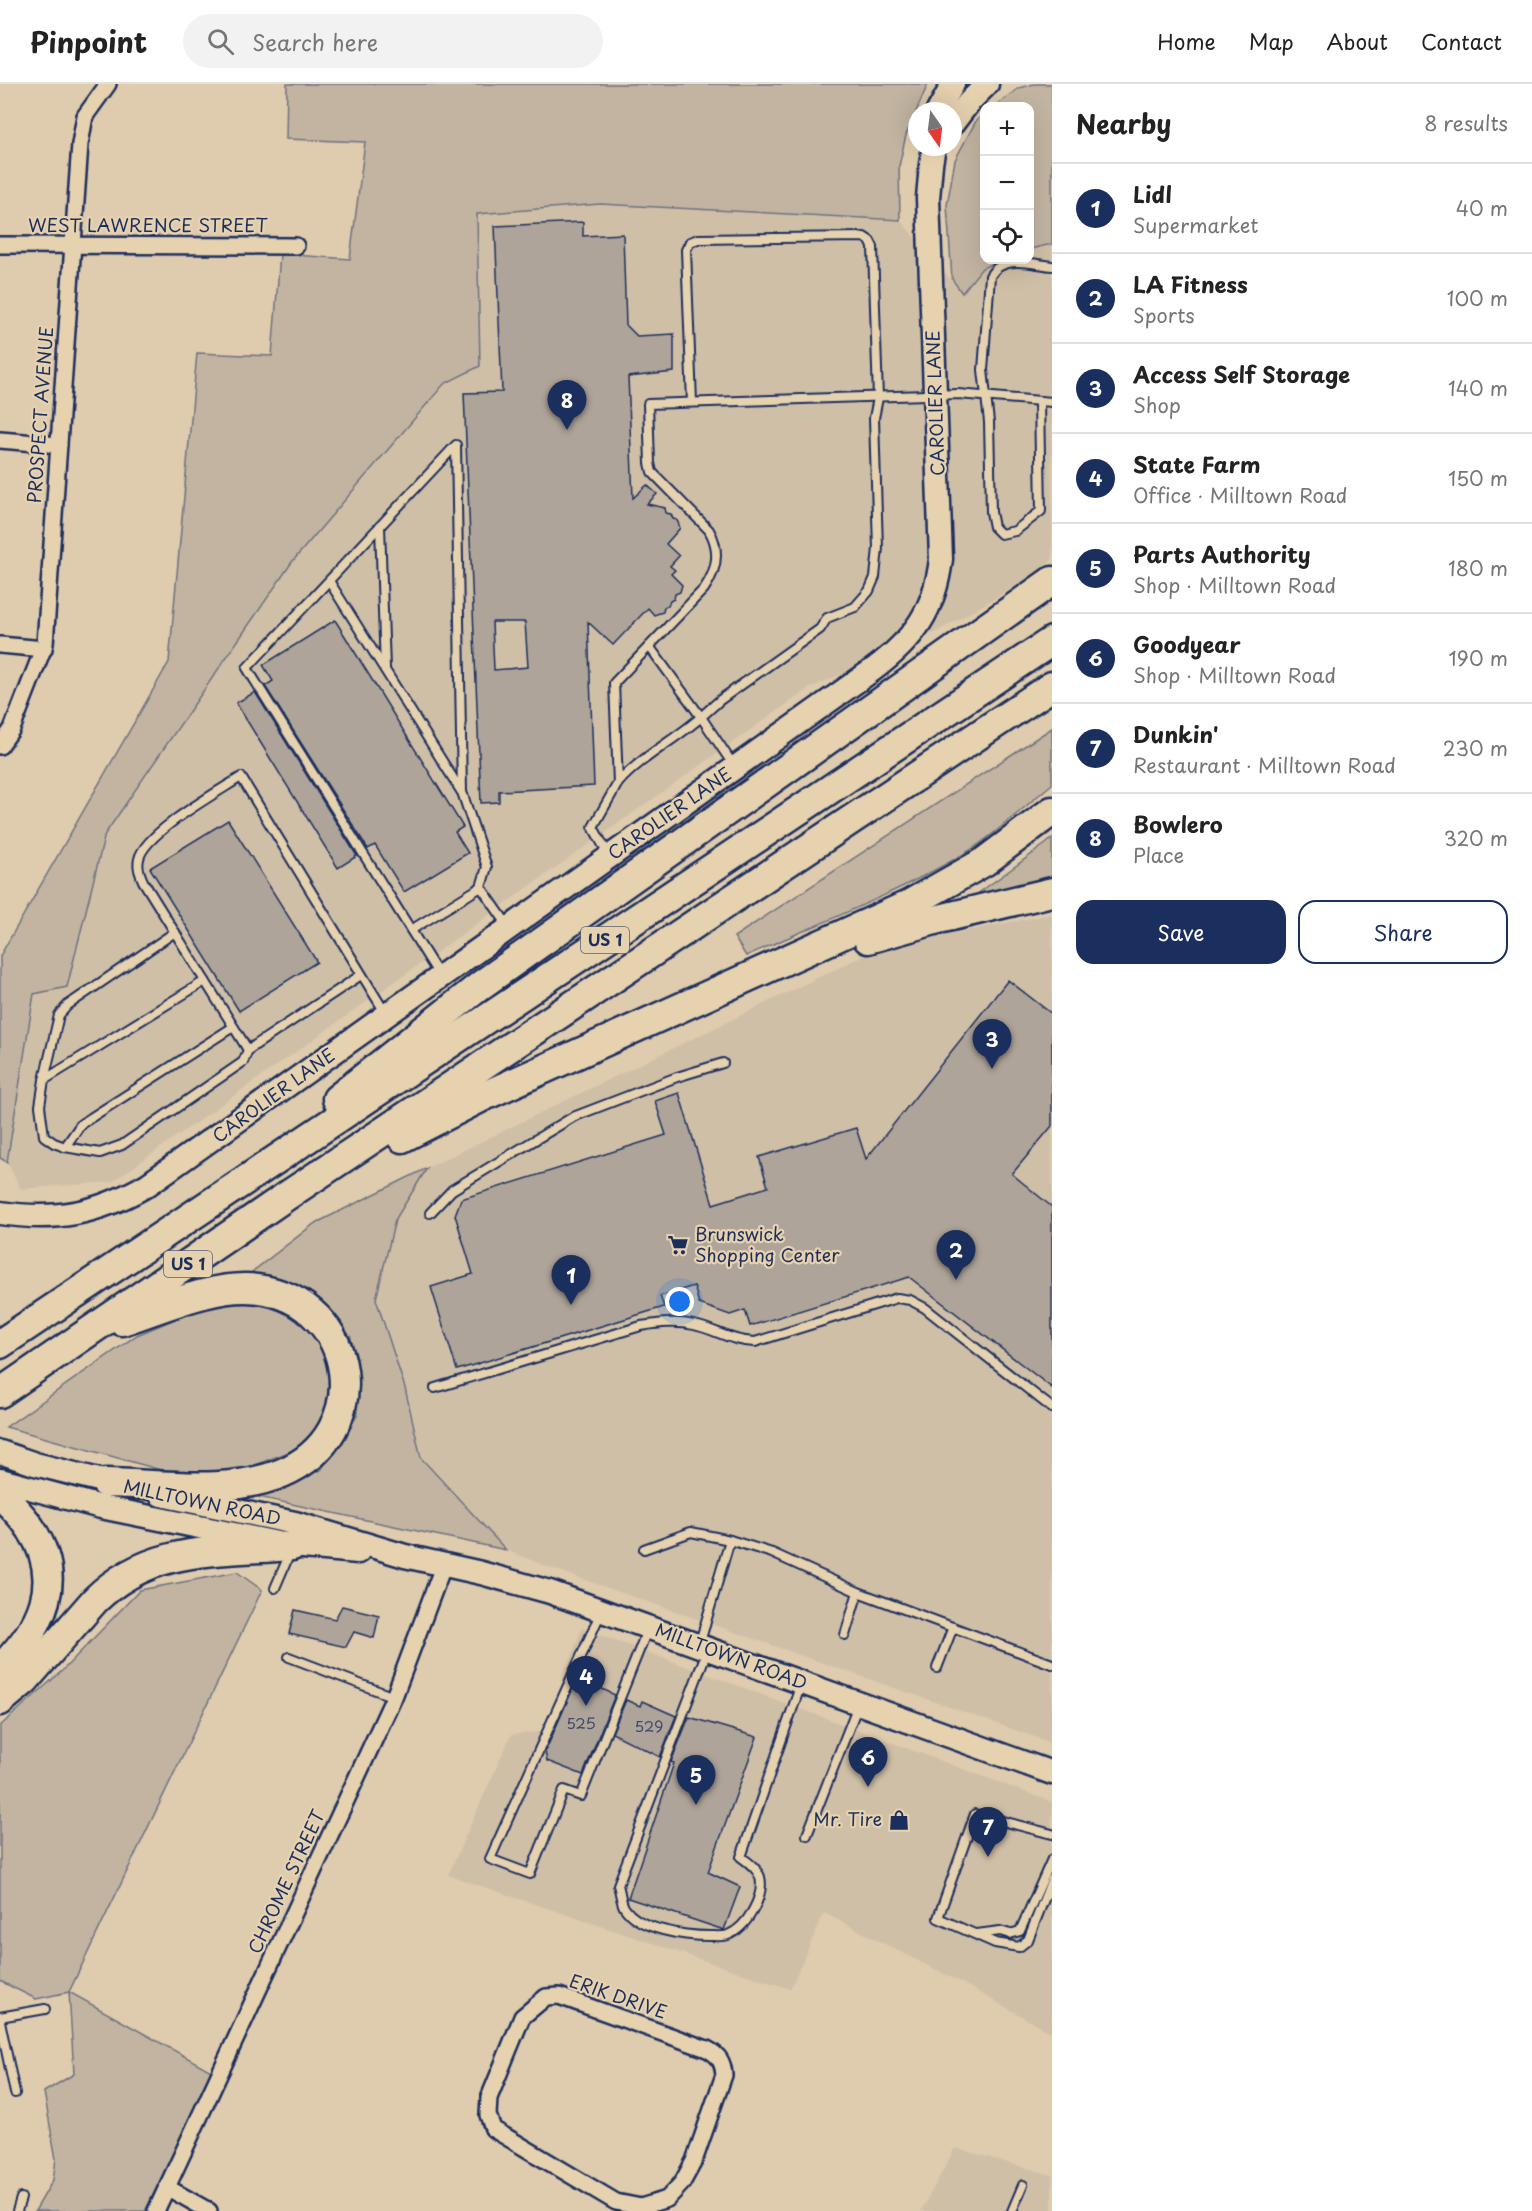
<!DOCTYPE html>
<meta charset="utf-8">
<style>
:root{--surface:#fff;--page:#f2f2f2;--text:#222;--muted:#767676;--line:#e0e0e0;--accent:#1b2f5e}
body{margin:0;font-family:"Playpen Sans",sans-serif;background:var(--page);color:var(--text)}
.controls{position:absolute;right:18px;top:18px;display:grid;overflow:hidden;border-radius:12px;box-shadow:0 6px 24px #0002}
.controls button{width:54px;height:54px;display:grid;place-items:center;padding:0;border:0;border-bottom:2px solid var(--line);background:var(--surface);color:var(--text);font:30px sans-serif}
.compass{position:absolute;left:908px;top:18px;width:54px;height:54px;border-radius:50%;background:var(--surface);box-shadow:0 6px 24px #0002;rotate:166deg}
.you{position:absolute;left:680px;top:1218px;width:21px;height:21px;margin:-15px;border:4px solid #fff;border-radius:50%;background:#1a73e8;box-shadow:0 0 0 9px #1a73e833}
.badge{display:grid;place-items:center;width:39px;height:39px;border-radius:50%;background:var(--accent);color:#fff;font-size:20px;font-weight:700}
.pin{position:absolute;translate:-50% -50px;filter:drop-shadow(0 2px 3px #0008)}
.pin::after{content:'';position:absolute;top:32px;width:21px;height:18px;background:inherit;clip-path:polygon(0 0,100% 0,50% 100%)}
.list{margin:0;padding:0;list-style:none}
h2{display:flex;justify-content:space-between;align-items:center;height:78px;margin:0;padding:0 24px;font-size:26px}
h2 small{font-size:20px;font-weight:400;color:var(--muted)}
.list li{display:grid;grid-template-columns:39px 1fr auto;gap:18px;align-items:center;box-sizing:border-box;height:90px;padding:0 24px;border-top:2px solid var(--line)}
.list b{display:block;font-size:22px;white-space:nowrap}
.list p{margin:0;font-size:20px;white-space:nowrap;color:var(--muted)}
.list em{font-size:20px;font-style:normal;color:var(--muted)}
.actions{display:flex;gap:12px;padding:18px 24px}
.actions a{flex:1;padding:14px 0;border:2px solid var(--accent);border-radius:18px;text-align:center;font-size:21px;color:var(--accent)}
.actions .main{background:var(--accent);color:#fff}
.icon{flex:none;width:33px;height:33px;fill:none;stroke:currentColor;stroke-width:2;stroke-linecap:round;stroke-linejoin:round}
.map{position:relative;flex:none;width:1052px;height:2127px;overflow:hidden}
header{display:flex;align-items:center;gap:36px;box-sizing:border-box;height:84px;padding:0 30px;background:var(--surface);border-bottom:2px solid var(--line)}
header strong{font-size:28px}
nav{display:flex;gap:33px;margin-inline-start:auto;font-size:21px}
.search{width:420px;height:54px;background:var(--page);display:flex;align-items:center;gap:15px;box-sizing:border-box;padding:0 21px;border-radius:33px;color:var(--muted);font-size:22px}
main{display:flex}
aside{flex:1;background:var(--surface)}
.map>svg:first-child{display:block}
.built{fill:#d0bfa7}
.green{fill:#c2b4a1;stroke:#6e7280;stroke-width:1.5}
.building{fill:#aea499;stroke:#1b2f5e;stroke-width:1.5;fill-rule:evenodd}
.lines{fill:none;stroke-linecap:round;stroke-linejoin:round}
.lane-casing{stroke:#1b2f5e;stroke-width:12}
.street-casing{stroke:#1b2f5e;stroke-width:20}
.secondary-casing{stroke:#1b2f5e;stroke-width:27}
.highway-casing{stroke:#1b2f5e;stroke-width:33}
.lane{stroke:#e7d2b0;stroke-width:8}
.street{stroke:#e7d2b0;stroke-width:15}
.secondary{stroke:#e7d2b0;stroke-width:22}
.highway{stroke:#e7d2b0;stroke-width:28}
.labels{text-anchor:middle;stroke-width:4.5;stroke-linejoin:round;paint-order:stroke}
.number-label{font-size:15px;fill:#404c6d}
.shield{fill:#e7d2b0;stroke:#586077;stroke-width:1.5}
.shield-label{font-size:16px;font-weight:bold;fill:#1b2f5e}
.street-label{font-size:18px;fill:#1b2f5e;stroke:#e7d2b0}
.poi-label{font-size:18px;fill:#1b2f5e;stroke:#e7d2b0;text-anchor:start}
</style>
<header>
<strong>Pinpoint</strong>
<div class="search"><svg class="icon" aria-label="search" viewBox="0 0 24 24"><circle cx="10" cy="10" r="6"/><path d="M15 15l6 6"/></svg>Search here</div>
<nav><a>Home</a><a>Map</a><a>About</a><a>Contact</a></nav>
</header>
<main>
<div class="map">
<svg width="1052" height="2127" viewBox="0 0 1052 2127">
<rect width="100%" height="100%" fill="#dfcbad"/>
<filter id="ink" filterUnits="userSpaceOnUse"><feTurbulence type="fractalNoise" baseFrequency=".0167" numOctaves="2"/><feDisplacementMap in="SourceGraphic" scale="12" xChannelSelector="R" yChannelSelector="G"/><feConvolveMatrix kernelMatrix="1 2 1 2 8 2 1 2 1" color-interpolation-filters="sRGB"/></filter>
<g filter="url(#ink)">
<g class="built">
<polygon points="600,120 900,136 962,209 982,184 1002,176 1030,176 1030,165 1052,160 1052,476 1037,490 938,547 808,605 112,1098 21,1105 7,1078 34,909 67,903 105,750 292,478 445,300 480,282 477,129"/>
<polygon points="1052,830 1052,1659 548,1483 506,1466 421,1374 405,1304 376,1215 395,1136 427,1084 879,864"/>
<polygon points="582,1544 1052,1718 1052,1949 964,1900 824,1829 790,1905 448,1791 511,1651 545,1647"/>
<polygon points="955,2064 1052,2091 1052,2127 921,2127"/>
</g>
<g class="green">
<polygon points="287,0 928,0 906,51 899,82 900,136 600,120 477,130 480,282 444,300 292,478 105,750 67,903 34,910 7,1078 0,1074 0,872 169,578 197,269 272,272 280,170 350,175 365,58 286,55"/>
<polygon points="1034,0 1052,0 1052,160 1030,165 1030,22 995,22 1019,4"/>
<polygon points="984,30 984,176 1002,176 982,184 962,209 952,195 947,121 955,76 976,37"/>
<path d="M1052,644v56c-29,24 -58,52 -90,71 -69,40 -144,69 -216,101l-12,-19z"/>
<polygon points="1052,754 1052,797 973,813 1047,759"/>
<polygon points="427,1084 395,1136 376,1215 405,1304 421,1374 506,1466 245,1410 321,1386 357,1332 351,1253 299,1201 248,1191 314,1140"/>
<polygon points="271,1218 315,1248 331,1293 329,1328 302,1363 236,1388 161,1386 6,1343 137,1251 211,1220"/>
<polygon points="237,1488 262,1506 69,1908 213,1988 145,2127 35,2127 53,2096 56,2075 44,2008 74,1990 69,1908 36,1915 0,1897 0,1642 63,1586 140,1506"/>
</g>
<g class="building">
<path d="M583,138v14l40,-2 3,91 11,11 37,-2v38l-46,5 5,121 14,-13 10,9 -10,10 18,4 1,5 5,1 2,5 4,1 3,8 -14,16 13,12 -9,10 5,4 -4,4 11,11 -2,7 -5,2 -1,5 -4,2 -2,5 -4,1 -1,5 -9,3 -6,-7 -35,37 -25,-23 6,164 -95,5v11l-18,1 -17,-410 38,-1 -7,-166zM492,538h33l3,45 -34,3z"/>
<polygon points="335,536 463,743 455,748 468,769 404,808 375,761 368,765 265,602 273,597 263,581"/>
<polygon points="255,608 357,772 338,784 236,619"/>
<polygon points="228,736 317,878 239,927 150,784"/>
<polygon points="1008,896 1052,930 1052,1042 1012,1090 1052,1123 1052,1304 909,1193 750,1242 745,1226 730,1231 699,1220 694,1202 660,1212 664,1223 457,1286 431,1203 473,1190 455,1131 461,1115 666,1051 655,1017 679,1009 713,1120 768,1103 759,1073 856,1044 866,1075"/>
<polygon points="342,1522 379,1531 374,1554 354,1548 346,1563 289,1550 295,1526 335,1535"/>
<polygon points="578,1593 615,1611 583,1691 547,1677 545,1668"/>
<polygon points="626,1616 640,1622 642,1617 676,1632 660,1673 612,1649"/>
<polygon points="689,1633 757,1653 708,1788 740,1803 724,1846 628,1814 674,1679 671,1678"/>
</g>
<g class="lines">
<g class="lane-casing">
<g id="lane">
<path d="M1039,317l2,110 -26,20 -14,3 -7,-7 -3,-15 -2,-90 -6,-52 7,-94c13,-22 41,-12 62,-10"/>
<polyline points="692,318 686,166 690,158 698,155 864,153 870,157 873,163 878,314 874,334 878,464 875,493 869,507 855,523 827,534 820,545 720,616 701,633 734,682"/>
<polyline points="380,442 385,584"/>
<polyline points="329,497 461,707"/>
<path d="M649,562l52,71c-27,24 -59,39 -83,66l-4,-100 90,-94c13,-19 17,-38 5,-59l-57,-58 -2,-9 -2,-59 310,-10 94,8"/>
<polyline points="609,772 593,743 618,699"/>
<polyline points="411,846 481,803"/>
<path d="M361,891l-113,75 -105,-169c-3,-7 -6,-14 -4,-22 5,-26 79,-67 102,-82l145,237"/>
<polyline points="439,891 247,584 456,361 462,708 487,783 481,803 509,843"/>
<polyline points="205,897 44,996 40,1022 44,1052 54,1059 65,1063 81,1040 233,943"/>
<polyline points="44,996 59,931 68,921 175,848"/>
<polyline points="65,1063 100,1069 122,1061 243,978 248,966"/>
<polyline points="430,1129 452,1106 573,1033 677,993 723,979"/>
<path d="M435,1304l206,-62c19,-3 35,-5 53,-1 23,5 36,16 61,17l142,-44 13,2 15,8 127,100"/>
<polyline points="644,1465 691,1448 730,1456 772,1469 858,1508 1052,1580"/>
<polyline points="275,1504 290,1469"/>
<polyline points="601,1528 490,1775 530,1790 564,1706 581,1712 648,1544"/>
<polyline points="845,1551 858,1508"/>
<polyline points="700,1558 730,1456"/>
<path d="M707,1567l-89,234c2,6 3,17 6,22 14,23 62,29 86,29 5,0 13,1 18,-1 18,-7 37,-38 32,-58 -3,-9 -12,-15 -19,-20l60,-173"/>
<polyline points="289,1573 394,1613"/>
<polyline points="937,1584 953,1543"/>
<polyline points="1052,1750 975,1730 938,1834 995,1859 1019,1863 1028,1856 1052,1795"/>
<polyline points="807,1751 858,1621"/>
<polyline points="977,1850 1000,1847 1010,1850 1020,1847 1052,1775"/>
<polyline points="0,1933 45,1925"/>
<polyline points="0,1937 15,2009"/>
<polyline points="17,2127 21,2114"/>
<polyline points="1012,2127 1023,2101"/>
</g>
</g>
<g class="street-casing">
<g id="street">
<polyline points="0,161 296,162"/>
<polyline points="0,356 59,361"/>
<polyline points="0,561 44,565"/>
<polyline points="0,662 12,645 45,560 80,60 85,32 108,0"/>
<path d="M559,1912l148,53c12,6 16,13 17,26l-30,86 -12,22 -15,16 -26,8 -25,-5 -123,-73 -5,-14 1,-17 33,-81 24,-20z"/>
<polyline points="168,2104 209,2127"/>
<polyline points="156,2127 394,1613 444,1480"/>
</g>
</g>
<g class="secondary-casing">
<g id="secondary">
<polyline points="938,27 953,0"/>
<polyline points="953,39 969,18 987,0"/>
<path d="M0,1129c56,8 97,1 147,-28l727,-516c40,-30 61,-59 67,-110l-13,-361 3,-34 3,-17"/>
<polyline points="0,1368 35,1380 123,1402"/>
<polyline points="0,1396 101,1423 292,1462 358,1468"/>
<polyline points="161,1411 295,1439 405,1472 481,1489 550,1508 1052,1689"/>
</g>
</g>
<g class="highway-casing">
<g id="highway">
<polyline points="868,855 935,836 1052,808"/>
<polyline points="337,1015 481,901 1052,497"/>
<polyline points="402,1054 482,1013 908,821 984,778 1052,727"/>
<polyline points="0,1260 1052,557"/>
<polyline points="0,1309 285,1113 1052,602"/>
<path d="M106,1399c56,1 123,12 176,-10 94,-39 77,-170 -24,-184 -42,-6 -96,19 -136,32"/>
<path d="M0,1410c11,11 23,22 31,35 35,53 10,100 -31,140"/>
<path d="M0,1617l25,-21 70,-80c56,-55 124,-48 197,-54"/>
</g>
</g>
<use href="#lane" class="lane"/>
<use href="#street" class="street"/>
<use href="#secondary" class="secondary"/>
<use href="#highway" class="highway"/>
</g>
</g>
<defs>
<g id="supermarket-bare" transform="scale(1.62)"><path d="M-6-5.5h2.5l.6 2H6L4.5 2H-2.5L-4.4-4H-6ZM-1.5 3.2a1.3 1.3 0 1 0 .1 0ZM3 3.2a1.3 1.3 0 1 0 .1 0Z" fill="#1b2f5e" stroke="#e7d2b0" stroke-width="2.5" paint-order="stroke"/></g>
<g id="shop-bare" transform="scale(1.62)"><path d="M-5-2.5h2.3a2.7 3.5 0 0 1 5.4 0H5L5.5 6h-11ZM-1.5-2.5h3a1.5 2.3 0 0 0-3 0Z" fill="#1b2f5e" stroke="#e7d2b0" stroke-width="2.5" paint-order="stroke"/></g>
</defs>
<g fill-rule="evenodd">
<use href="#supermarket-bare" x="678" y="1161"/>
<use href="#shop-bare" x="899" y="1736"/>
</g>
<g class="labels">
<g class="number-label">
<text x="581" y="1645">525</text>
<text x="649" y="1648">529</text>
</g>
<g class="shield">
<rect x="581" y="843" width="48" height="26" rx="4.5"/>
<rect x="164" y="1167" width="48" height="26" rx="4.5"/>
</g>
<g class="shield-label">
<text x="605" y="862">US 1</text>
<text x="188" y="1186">US 1</text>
</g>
<g class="street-label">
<text x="148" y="148">WEST LAWRENCE STREET</text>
<text transform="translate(936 319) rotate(-92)" y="6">CAROLIER LANE</text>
<text transform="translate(41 331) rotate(-86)" y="6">PROSPECT AVENUE</text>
<text transform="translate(670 730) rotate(-35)" y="6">CAROLIER LANE</text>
<text transform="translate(274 1012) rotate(-36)" y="6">CAROLIER LANE</text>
<text transform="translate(202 1419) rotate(12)" y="6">MILLTOWN ROAD</text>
<text transform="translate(731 1573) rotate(20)" y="6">MILLTOWN ROAD</text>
<text transform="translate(287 1798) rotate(-65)" y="6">CHROME STREET</text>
<text transform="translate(618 1913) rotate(19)" y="6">ERIK DRIVE</text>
</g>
<g class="poi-label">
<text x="695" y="1157">Brunswick<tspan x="695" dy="21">Shopping Center</tspan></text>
<text x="882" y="1742" text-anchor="end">Mr. Tire</text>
</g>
</g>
</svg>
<div class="controls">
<button>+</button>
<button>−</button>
<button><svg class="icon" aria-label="locate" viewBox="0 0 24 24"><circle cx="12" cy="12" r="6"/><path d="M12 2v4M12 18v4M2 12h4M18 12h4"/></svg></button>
</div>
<svg class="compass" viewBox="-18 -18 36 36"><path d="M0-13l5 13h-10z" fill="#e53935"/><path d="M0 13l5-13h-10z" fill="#767676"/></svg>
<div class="you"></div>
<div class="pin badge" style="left:571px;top:1221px">1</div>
<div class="pin badge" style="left:956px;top:1196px">2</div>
<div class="pin badge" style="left:992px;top:985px">3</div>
<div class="pin badge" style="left:586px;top:1622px">4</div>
<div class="pin badge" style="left:696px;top:1721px">5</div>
<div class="pin badge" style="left:868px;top:1703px">6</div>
<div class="pin badge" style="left:988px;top:1773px">7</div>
<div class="pin badge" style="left:567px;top:346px">8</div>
</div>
<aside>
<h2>Nearby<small>8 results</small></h2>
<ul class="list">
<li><span class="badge">1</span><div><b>Lidl</b><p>Supermarket</p></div><em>40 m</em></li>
<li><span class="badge">2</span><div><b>LA Fitness</b><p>Sports</p></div><em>100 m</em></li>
<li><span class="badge">3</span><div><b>Access Self Storage</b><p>Shop</p></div><em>140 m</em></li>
<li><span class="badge">4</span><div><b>State Farm</b><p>Office · Milltown Road</p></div><em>150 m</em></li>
<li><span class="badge">5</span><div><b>Parts Authority</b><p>Shop · Milltown Road</p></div><em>180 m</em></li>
<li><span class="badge">6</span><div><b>Goodyear</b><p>Shop · Milltown Road</p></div><em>190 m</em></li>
<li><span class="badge">7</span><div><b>Dunkin'</b><p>Restaurant · Milltown Road</p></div><em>230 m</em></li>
<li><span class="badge">8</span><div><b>Bowlero</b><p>Place</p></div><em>320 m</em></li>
</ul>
<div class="actions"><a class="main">Save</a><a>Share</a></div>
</aside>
</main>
